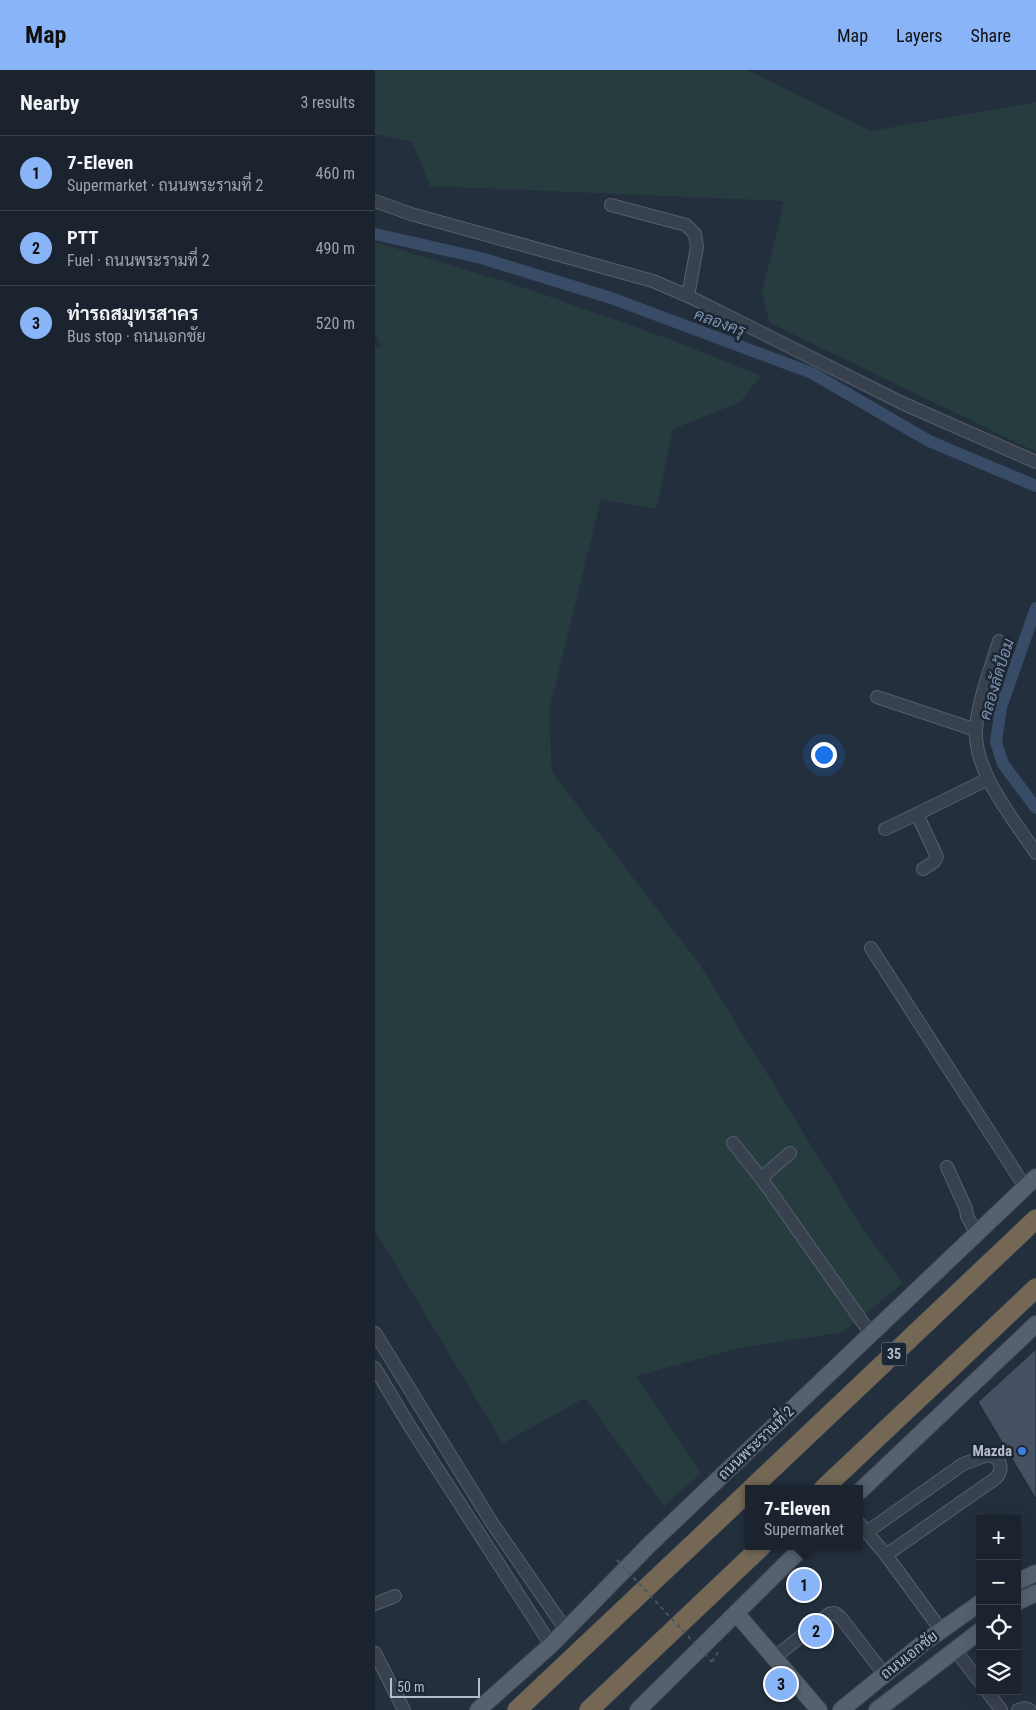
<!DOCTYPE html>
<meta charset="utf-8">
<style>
:root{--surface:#1b232e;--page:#242b36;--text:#f1f3f6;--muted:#a0a4aa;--line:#39404a;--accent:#8ab4f8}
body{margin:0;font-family:"Roboto Condensed",Sarabun,sans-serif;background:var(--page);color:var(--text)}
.controls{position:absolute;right:15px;bottom:15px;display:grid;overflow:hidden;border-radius:0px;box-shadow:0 5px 20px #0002}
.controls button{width:45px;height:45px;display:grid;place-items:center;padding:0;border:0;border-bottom:1px solid var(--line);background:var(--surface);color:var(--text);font:25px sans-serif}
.scale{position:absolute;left:15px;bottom:12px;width:90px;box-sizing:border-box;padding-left:5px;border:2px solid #b4bcc9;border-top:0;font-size:14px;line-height:18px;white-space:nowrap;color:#b4bcc9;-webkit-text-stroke:4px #1d2633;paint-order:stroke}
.you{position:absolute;left:448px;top:684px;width:18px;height:18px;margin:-12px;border:4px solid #fff;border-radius:50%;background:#1a73e8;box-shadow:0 0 0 8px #1a73e833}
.badge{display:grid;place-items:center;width:32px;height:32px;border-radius:50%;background:var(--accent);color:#111;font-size:16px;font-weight:700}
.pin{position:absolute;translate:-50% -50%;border:2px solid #fff;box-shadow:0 1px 5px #0006}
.popup{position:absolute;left:370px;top:1415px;width:118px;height:65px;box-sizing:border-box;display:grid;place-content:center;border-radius:0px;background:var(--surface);filter:drop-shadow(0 1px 4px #0005);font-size:16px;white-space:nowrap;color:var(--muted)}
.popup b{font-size:19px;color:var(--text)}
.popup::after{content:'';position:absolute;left:50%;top:100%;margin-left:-10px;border:10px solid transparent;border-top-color:var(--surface)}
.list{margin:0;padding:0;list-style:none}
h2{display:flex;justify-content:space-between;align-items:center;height:65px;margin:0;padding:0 20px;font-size:21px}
h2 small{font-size:16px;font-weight:400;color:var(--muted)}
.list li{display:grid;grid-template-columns:32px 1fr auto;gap:15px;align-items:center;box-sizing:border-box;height:75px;padding:0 20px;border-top:1px solid var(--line)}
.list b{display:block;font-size:19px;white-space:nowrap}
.list p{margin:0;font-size:16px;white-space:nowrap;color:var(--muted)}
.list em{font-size:16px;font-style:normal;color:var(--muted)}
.icon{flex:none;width:28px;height:28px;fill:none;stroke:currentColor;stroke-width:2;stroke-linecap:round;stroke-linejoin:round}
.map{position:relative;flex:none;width:661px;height:1640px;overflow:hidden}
header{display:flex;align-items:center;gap:30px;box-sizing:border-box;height:70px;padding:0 25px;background:var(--accent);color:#111}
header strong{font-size:24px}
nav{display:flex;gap:28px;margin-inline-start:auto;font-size:18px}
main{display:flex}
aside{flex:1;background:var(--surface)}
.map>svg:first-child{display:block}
.green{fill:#263c3f}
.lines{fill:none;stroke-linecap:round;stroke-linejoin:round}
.canal{stroke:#394c67;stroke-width:12}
.building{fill:#455162;stroke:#1f2835}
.minor-casing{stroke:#565f6c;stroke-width:14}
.major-casing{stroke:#414a57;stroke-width:18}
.highway-casing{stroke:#434c59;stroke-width:20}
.path{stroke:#44595c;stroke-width:2;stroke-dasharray:4 4;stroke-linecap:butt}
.minor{stroke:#38414e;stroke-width:12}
.major{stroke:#56606e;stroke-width:16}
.highway{stroke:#746855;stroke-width:19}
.path-bridge{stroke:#44595c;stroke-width:2;stroke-dasharray:4 4;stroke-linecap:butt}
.shop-dot{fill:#3f7fe0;stroke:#1d2633;stroke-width:2}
.labels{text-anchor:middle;stroke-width:5;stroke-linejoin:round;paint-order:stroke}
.shield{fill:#1d2633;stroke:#878f9c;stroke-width:1}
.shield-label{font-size:14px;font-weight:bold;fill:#b4bcc9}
.street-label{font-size:15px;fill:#b4bcc9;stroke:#1d2633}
.poi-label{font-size:15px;font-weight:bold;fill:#b4bcc9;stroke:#1d2633;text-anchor:end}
.water-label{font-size:16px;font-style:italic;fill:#7c92b1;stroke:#1d2633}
</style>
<header>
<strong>Map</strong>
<nav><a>Map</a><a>Layers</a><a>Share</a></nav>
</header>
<main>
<aside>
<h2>Nearby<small>3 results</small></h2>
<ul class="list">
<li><span class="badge">1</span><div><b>7-Eleven</b><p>Supermarket · ถนนพระรามที่ 2</p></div><em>460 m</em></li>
<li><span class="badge">2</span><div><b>PTT</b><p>Fuel · ถนนพระรามที่ 2</p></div><em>490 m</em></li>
<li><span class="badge">3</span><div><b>ท่ารถสมุทรสาคร</b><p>Bus stop · ถนนเอกชัย</p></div><em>520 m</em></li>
</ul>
</aside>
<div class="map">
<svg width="661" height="1640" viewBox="0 0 661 1640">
<rect width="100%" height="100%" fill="#242f3e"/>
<g class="green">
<polygon points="0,0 372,0 496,61 661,32 661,382 395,253 387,223 409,131 55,116 37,72 0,64"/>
<polygon points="0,172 147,217 297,270 386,306 365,332 298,359 281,439 226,429 174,641 177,702 325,895 489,1161 528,1213 468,1262 360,1279 261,1306 326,1403 289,1436 210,1328 128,1373 0,1160 0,279 7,277 0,262"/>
</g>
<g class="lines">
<g class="canal">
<polyline points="0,164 106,188 236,228 437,303 554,371 661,416"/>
<polyline points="661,538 626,637 621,672 628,694 661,738"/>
</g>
</g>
<polygon class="building" points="661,1279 661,1429 603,1332"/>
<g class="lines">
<g class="minor-casing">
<g id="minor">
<polyline points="0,131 36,144 278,211 313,226 527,333 661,392"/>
<polyline points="236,135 311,155 320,164 322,177 313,226"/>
<path d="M624,571c-8,27 -22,62 -23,90 -2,41 38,89 60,122"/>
<polyline points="502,627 601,660"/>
<polyline points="510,759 542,744"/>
<polyline points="548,799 559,792 562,787 542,744 613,709"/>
<polyline points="496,878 650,1117"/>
<polyline points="358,1073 386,1108 496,1264"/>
<polyline points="572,1097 591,1139 592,1146 602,1164"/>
<polyline points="386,1108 415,1083"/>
<polyline points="0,1263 117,1453 191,1560"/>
<polyline points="0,1298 34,1355 176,1575"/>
<polyline points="484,1453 511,1485 566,1560"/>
<path d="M492,1462l96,-68 25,-9 9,3c5,8 5,13 -1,20l-110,77"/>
<polyline points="0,1534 20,1526"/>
<polyline points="580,1580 605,1612"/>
<polyline points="0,1583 29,1640"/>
<polyline points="400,1587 454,1544 460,1543 466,1548 510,1605"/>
<polyline points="612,1621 626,1640"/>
<polyline points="643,1640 650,1638 655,1640"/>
</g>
</g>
<g class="major-casing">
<g id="major">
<polyline points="484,1422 661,1254"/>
<polyline points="642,1512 661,1503"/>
<polyline points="642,1532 661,1523"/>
<polyline points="361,1543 444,1640"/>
<polyline points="103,1640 176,1575 274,1475 661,1107"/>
<polyline points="263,1640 429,1476"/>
<polyline points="466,1640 547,1574 605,1533"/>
<polyline points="502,1640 605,1561"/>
</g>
</g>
<g class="highway-casing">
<g id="highway">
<polyline points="376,1419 661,1149"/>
<polyline points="448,1419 661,1218"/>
<polyline points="142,1640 374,1421"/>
<polyline points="214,1640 387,1476"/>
</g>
</g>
<polyline class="path" points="337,1592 343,1582"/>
<use href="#minor" class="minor"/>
<use href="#major" class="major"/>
<use href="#highway" class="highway"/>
<polyline class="path-bridge" points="242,1490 337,1592"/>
</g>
<circle class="shop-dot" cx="647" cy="1381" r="5"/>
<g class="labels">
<rect class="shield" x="506.5" y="1272.5" width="25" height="23" rx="4"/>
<g class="shield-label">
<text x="519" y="1289">35</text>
</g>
<g class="street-label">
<text transform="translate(381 1373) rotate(-44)" y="5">ถนนพระรามที่ 2</text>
<text transform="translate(534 1585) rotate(-38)" y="5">ถนนเอกชัย</text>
</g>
<g class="poi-label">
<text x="637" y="1386">Mazda</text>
</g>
<g class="water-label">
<text transform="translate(345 252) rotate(20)" y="6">คลองครุ</text>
<text transform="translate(621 609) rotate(-73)" y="6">คลองลัดป้อม</text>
</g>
</g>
</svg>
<div class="controls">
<button>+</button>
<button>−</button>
<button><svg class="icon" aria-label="locate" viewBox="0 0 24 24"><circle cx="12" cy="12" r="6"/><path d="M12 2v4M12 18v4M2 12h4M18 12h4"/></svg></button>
<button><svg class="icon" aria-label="layers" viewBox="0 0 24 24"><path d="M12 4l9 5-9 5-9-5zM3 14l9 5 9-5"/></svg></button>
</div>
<div class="scale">50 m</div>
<div class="you"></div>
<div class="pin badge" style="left:429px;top:1515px">1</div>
<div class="popup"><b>7-Eleven</b>Supermarket</div>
<div class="pin badge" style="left:441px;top:1561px">2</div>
<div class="pin badge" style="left:406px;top:1614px">3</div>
</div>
</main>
